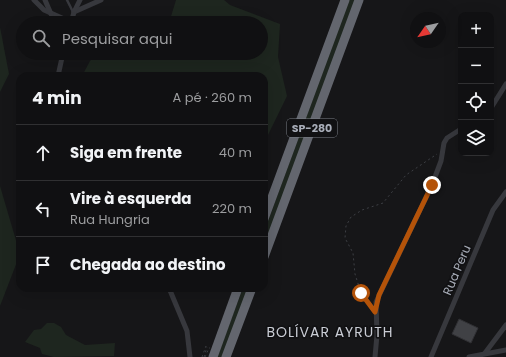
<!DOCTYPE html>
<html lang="pt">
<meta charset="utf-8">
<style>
:root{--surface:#101012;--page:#19191b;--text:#f1f3f6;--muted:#9c9d9f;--line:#303032}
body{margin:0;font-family:Poppins,sans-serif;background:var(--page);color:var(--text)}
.controls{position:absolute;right:12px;top:12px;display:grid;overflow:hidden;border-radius:8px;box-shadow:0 4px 16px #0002}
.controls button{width:36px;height:36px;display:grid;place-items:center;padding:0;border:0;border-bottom:1px solid var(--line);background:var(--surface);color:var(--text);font:20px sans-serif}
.compass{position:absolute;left:410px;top:12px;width:36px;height:36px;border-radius:50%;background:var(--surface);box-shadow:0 4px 16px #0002;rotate:236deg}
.stop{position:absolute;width:12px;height:12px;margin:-9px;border:3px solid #b45309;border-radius:50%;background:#fff}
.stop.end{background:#b45309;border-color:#fff;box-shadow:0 1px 4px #0008}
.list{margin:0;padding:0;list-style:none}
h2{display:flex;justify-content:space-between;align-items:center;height:52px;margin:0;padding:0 16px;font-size:17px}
h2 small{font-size:13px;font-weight:400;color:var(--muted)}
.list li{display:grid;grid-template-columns:26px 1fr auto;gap:12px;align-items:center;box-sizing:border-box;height:56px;padding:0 16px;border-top:1px solid var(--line)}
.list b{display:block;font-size:15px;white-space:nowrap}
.list p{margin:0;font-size:13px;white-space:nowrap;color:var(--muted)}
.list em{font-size:13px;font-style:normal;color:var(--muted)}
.icon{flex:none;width:22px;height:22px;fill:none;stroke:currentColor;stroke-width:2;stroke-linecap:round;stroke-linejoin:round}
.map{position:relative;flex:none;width:506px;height:357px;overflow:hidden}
.search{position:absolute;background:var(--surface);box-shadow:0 4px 16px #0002;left:16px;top:16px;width:252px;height:44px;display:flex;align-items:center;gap:10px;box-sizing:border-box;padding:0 14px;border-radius:22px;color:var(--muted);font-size:15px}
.panel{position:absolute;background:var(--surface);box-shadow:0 4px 16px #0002;left:16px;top:72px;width:252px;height:220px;border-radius:12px}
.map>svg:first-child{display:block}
.green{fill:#1e261f}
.building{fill:#404145;stroke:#303034}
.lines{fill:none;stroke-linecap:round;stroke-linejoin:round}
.path{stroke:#3d3f44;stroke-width:1;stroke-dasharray:2 3;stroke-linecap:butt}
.service{stroke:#37383d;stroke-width:2.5}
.minor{stroke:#37383d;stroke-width:5}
.motorway{stroke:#63666e;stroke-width:9}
.route{stroke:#b45309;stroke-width:5}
.labels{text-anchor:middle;stroke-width:3.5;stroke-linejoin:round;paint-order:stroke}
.shield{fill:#111113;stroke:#7b7e86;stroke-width:1}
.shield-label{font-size:11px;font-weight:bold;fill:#a8adb8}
.street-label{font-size:12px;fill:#a8adb8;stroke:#111113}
.quarter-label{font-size:14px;letter-spacing:1px;fill:#c9ccd4;stroke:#111113}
</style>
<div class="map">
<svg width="506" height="357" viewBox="0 0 506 357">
<rect width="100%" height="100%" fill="#161618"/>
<g class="green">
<polygon points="176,0 224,0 230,5 280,24 278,57 287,96 268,135 264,137 264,76 82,76 90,61 97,53 261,53 261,23 169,23"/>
<polygon points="349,0 355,0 264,247 264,232"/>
<polygon points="0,27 9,74 0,92"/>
<polygon points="0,186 20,254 0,306"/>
<polygon points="243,288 249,288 223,357 217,357"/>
<polygon points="47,323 54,323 61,327 66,335 85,345 115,343 114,356 54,357 42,354 40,348 25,342 34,330 41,329"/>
</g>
<polygon class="building" points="459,319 478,328 471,343 452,334"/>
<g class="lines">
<g class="path">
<polyline points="371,306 361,293 355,274 353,253 345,238 346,226 351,217 362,210 383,203 406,175 437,154"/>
<polyline points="202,357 206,346 207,347"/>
<polyline points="204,357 207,347"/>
<polyline points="205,357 209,348 210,348"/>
</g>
<polyline class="service" points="67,0 73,12"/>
<g class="minor">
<polyline points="34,0 44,10 71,22"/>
<polyline points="45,0 51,14"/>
<polyline points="74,12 101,0"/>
<polyline points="71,23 74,12 80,0"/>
<polyline points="58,76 63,53"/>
<polyline points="491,108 506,84"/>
<polyline points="169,288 187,331 190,357"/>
<polyline points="485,353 506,325"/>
<polyline points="375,357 377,335 376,302 432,185 441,161 444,143 447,138 461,129"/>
<polyline points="431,357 493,210 506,192"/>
<polyline points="469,357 506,350"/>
</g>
<g class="motorway">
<polyline points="264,219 345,0"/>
<polyline points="264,257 359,0"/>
<polyline points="213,357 238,288"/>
<polyline points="226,357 252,288"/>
</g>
</g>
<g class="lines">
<polyline class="route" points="361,293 375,312 379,295 432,185"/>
</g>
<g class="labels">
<rect class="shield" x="287" y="119" width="50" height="18" rx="3"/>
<g class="shield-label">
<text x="312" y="132">SP-280</text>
</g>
<g class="street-label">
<text transform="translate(457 270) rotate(-67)" y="4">Rua Peru</text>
</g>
<g class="quarter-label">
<text x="330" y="337">BOLÍVAR AYRUTH</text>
</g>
</g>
</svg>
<div class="controls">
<button>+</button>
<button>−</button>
<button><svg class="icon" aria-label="locate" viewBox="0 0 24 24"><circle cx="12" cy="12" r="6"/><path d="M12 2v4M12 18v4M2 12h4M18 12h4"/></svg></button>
<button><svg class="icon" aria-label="layers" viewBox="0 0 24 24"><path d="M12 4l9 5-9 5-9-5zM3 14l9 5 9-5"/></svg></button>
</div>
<svg class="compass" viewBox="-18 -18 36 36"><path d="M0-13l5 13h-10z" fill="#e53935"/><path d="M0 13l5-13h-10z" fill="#9c9d9f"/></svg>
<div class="stop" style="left:361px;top:293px"></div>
<div class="stop end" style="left:432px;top:185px"></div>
<div class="search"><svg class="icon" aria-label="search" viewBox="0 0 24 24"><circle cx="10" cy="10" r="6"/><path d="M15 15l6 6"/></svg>Pesquisar aqui</div>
<section class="panel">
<h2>4 min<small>A pé · 260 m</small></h2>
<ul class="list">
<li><svg class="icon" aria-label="ahead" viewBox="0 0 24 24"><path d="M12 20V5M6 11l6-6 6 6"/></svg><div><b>Siga em frente</b></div><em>40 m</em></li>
<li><svg class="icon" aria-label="left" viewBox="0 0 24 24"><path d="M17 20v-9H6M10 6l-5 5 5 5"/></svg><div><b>Vire à esquerda</b><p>Rua Hungria</p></div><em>220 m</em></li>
<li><svg class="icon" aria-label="arrive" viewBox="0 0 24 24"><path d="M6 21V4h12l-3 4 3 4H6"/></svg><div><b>Chegada ao destino</b></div></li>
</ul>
</section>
</div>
